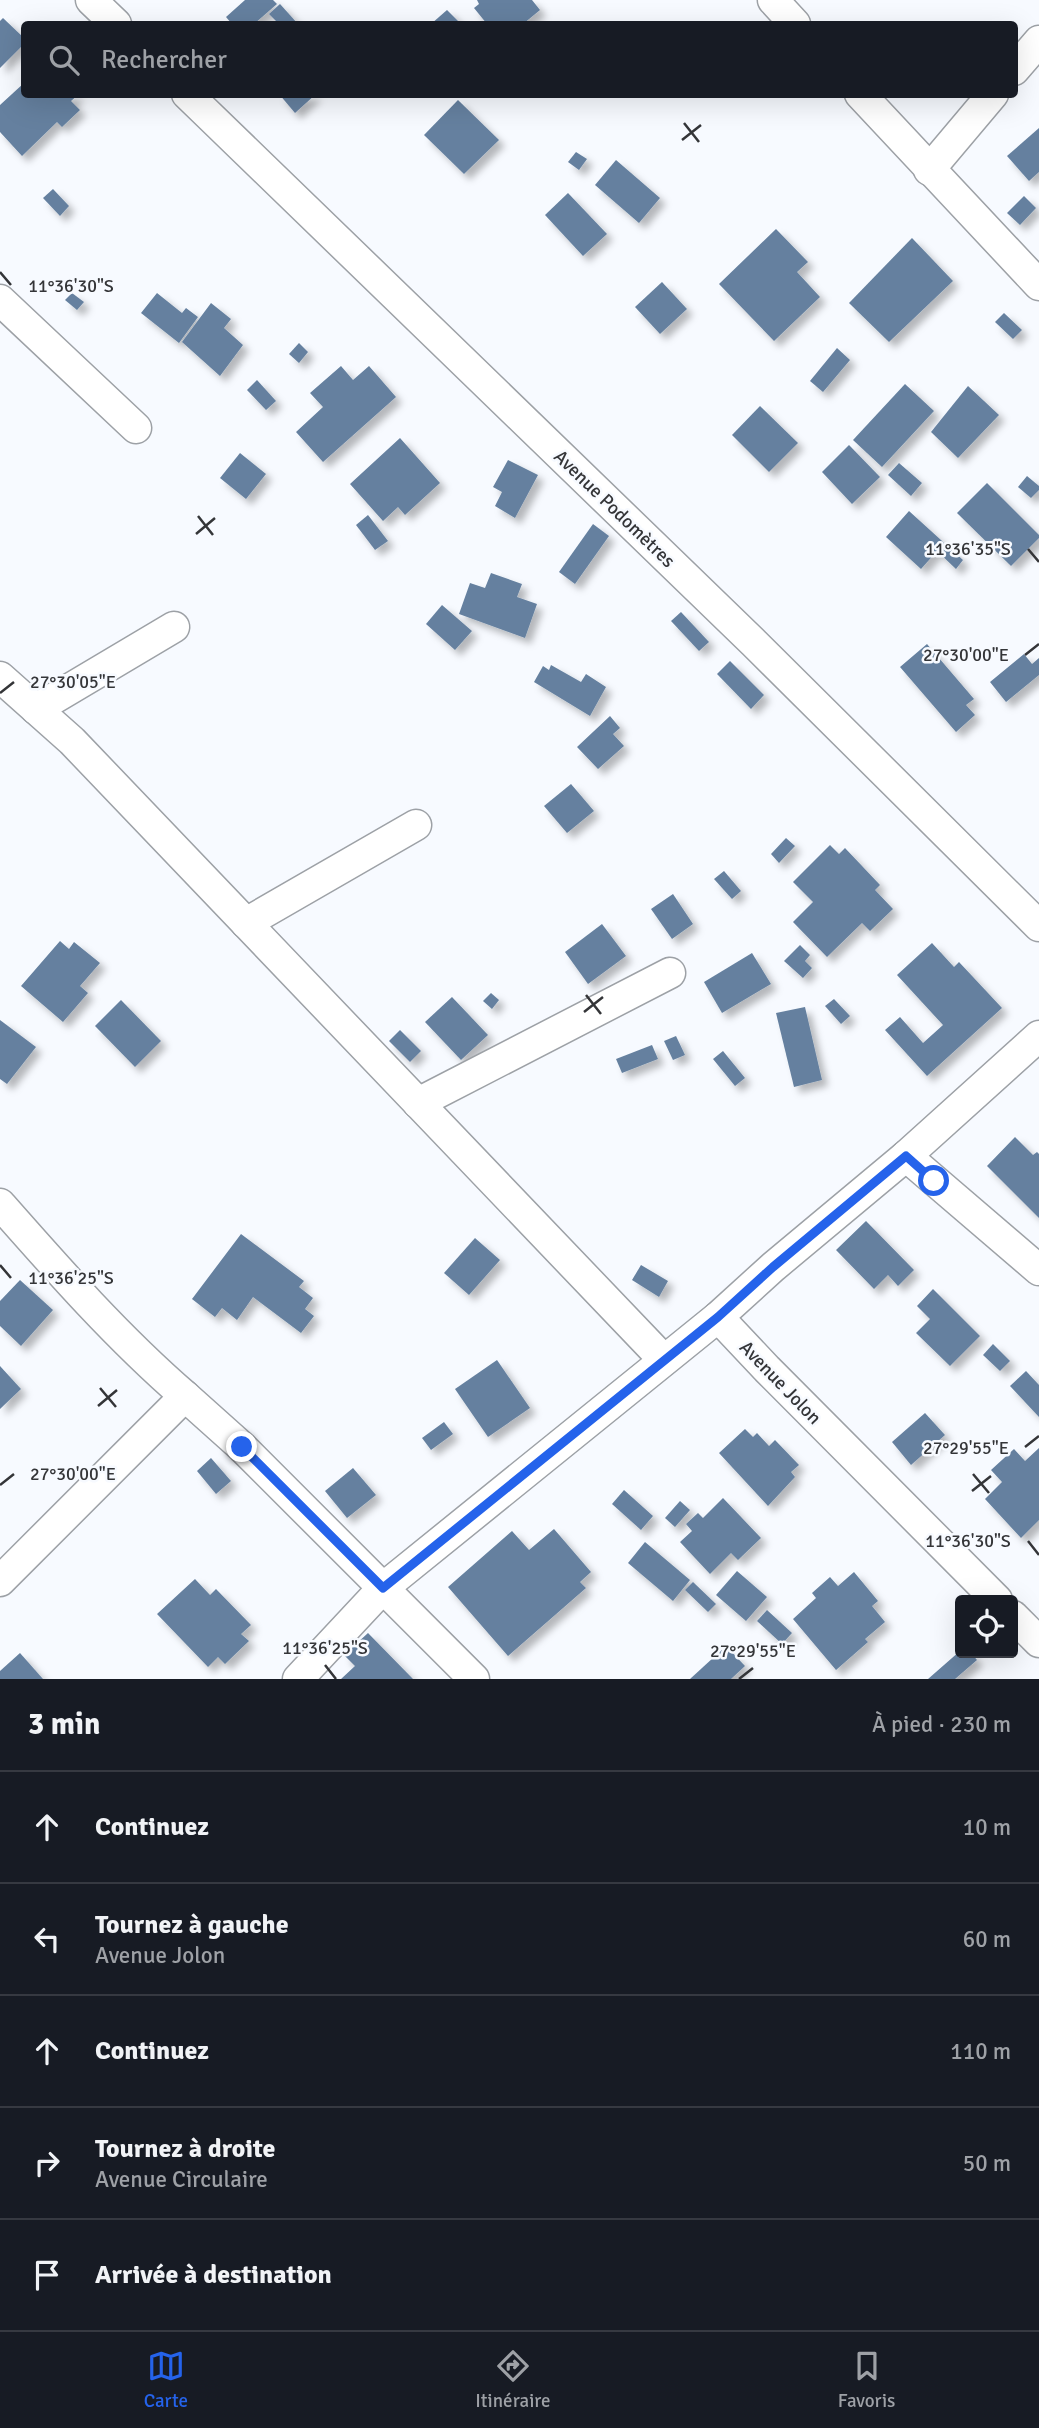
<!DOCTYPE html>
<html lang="fr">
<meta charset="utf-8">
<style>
:root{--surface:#171b24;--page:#20242c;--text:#f1f3f6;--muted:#9ea1a6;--line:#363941;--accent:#2563eb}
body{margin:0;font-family:Signika,sans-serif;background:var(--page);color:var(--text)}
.controls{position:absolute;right:21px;bottom:21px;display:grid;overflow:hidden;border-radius:7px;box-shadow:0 7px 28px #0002}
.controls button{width:63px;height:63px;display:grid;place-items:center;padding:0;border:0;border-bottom:2px solid var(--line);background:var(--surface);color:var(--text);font:35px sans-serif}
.stop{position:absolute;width:21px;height:21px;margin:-16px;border:5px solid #2563eb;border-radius:50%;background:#fff}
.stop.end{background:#2563eb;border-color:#fff;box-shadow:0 2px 7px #0008}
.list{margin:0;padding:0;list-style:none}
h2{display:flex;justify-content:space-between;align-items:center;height:91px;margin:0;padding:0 28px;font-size:30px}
h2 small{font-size:23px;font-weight:400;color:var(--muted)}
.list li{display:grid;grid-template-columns:46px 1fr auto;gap:21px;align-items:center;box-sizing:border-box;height:112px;padding:0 28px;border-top:2px solid var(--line)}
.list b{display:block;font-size:26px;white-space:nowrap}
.list p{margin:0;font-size:23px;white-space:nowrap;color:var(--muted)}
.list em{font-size:23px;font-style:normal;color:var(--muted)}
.icon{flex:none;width:38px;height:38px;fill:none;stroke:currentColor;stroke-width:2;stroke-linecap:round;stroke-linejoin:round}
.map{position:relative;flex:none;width:1039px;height:1679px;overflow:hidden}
.search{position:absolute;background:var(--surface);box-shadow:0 7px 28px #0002;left:21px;right:21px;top:21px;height:77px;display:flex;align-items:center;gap:18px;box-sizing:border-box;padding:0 24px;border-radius:7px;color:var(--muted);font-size:26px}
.sheet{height:651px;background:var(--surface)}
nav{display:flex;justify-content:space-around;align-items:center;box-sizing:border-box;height:98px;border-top:2px solid var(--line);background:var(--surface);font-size:19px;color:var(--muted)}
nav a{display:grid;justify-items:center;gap:4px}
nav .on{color:var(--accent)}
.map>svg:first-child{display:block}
.building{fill:#65809f;filter:url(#shadow)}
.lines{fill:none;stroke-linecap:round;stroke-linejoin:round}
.minor-casing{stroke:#9da1a6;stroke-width:33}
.minor{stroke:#fff;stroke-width:30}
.route{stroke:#2563eb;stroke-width:9}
.ticks{fill:none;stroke:#343538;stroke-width:2.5}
.labels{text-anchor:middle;stroke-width:5;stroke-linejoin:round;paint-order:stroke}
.street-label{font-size:19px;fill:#343538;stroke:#f7faff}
.ticks-label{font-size:18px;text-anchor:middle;fill:#343538;stroke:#f7faff;stroke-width:5;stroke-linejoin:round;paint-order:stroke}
</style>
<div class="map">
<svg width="1039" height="1679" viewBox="0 0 1039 1679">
<defs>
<filter id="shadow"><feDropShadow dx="6" dy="6" stdDeviation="3.5" flood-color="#0004"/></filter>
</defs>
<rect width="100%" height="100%" fill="#f7faff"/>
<g class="building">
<polygon points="245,0 273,0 277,4 254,24 232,24 226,17"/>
<polygon points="477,0 532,0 540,10 523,24 487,24 474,8 479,4"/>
<polygon points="280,4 298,24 279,24 269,14"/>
<polygon points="447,10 461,24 431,24"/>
<polygon points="3,18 24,38 24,44 0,68 0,21"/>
<polygon points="24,83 24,94 79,94 71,101 80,110 62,127 57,122 22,156 0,132 0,105"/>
<polygon points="279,94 316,94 295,113"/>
<polygon points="458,100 499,140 464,174 424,135"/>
<polygon points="1039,128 1039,172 1029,181 1007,156"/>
<polygon points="576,152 587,159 579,170 568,162"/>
<polygon points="616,160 660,198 639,223 595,185"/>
<polygon points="53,189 69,206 60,216 43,198"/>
<polygon points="568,193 607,234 583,256 545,215"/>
<polygon points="1024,196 1036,208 1020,225 1007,213"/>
<polygon points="776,229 808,262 797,272 820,297 774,341 719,284"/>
<polygon points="912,238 953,281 889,342 849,303"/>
<polygon points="662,282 687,309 660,334 635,307"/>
<polygon points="72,293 84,302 77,310 65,300"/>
<polygon points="157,293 182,313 186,308 198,317 179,343 141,313"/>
<polygon points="211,303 231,319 224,328 243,345 220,376 182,342"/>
<polygon points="1004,313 1022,330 1013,339 995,322"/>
<polygon points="299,343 308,352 299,363 289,354"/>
<polygon points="837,348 850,360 823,392 810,381"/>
<polygon points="341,366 353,380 369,366 396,397 323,462 296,432 323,407 310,393"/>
<polygon points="257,380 276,401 266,410 247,390"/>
<polygon points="905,384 934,411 882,467 853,440"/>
<polygon points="968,386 999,415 958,458 931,432"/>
<polygon points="760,406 798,443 769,472 732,435"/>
<polygon points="400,438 440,483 405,515 398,507 383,521 350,484"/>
<polygon points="849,445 880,477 852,504 822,472"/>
<polygon points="240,453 266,474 246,499 220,478"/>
<polygon points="508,460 538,475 515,518 495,506 502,492 493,487"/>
<polygon points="899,463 922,483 911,496 888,475"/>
<polygon points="1027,476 1039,486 1039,490 1031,498 1018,487"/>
<polygon points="987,483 1039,535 1039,538 1011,566 957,513"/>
<polygon points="909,511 963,560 956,569 937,551 921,569 886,537"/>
<polygon points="368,515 388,541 375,550 356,525"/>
<polygon points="593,524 609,536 575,584 559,572"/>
<polygon points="491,573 522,584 517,597 537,604 525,638 459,614 470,583 485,588"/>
<polygon points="442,605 472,631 455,650 426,624"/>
<polygon points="681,612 709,642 699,651 671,621"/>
<polygon points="927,644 974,699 966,705 975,715 956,732 900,667"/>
<polygon points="1024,654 1032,664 1039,658 1039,675 1006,702 990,682"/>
<polygon points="730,661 764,695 751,709 717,674"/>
<polygon points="551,665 581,682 586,674 606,687 590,716 534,682 543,666 549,670"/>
<polygon points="610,716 620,728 613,734 624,746 598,769 577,747"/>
<polygon points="571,784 594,811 567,833 544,806"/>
<polygon points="786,838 795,846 779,863 771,854"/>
<polygon points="830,845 839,854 845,848 880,885 875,890 893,909 870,931 862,923 827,957 793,922 813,902 793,882"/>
<polygon points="724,871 741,891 732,899 714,879"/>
<polygon points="673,894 693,924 672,939 651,909"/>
<polygon points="602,924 626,956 588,984 565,952"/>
<polygon points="60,941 69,949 74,942 100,963 80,986 88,993 63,1022 21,986"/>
<polygon points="932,943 954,967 959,962 1002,1008 927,1076 885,1030 900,1017 923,1043 943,1025 897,975"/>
<polygon points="800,945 810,955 805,961 812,968 803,978 784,961"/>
<polygon points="752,953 771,984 722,1013 704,982"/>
<polygon points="491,993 499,1000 492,1009 483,1001"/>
<polygon points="452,997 488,1035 461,1060 425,1022"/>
<polygon points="834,999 850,1016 841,1024 825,1006"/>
<polygon points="121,1000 161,1041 135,1067 95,1026"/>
<polygon points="805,1007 822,1080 794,1087 776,1013"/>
<polygon points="0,1020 36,1047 7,1084 0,1079"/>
<polygon points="400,1030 421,1051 410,1062 389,1041"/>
<polygon points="676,1036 685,1055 673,1060 664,1041"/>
<polygon points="652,1045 658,1059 622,1073 616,1059"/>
<polygon points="723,1051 745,1078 735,1086 713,1059"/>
<polygon points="1015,1137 1033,1155 1037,1152 1039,1154 1039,1218 987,1166"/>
<polygon points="866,1221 914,1270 898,1286 888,1275 874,1289 836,1250"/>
<polygon points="241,1234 304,1281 299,1287 313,1298 305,1309 314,1316 301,1333 253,1297 237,1320 222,1308 215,1317 192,1299"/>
<polygon points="475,1238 500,1260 469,1295 444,1273"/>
<polygon points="641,1265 668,1281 659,1297 632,1280"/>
<polygon points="20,1280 53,1310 21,1346 0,1326 0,1301"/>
<polygon points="933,1289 980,1336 950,1366 916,1333 930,1319 917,1306"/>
<polygon points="993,1344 1010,1361 1000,1371 983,1355"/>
<polygon points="497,1360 530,1408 488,1437 455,1389"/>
<polygon points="0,1366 21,1389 0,1409"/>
<polygon points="1026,1371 1039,1385 1039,1417 1010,1386"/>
<polygon points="925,1413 945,1435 911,1465 892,1442"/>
<polygon points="444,1422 453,1434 431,1450 422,1438"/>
<polygon points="745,1429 753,1437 757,1433 769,1446 775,1440 799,1465 791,1472 795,1477 768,1506 719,1453"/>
<polygon points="1039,1448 1039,1520 1021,1538 985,1499 1002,1482 991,1470 1014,1449 1025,1461"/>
<polygon points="211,1458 231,1481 216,1494 197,1471"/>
<polygon points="353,1468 376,1495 347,1518 325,1491"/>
<polygon points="624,1490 653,1516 641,1530 612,1504"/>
<polygon points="723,1498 761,1538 738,1560 731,1553 710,1574 680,1542 692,1531 686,1524 698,1513 703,1518"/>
<polygon points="680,1501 690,1510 675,1527 665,1518"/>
<polygon points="554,1529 591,1572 580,1582 586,1588 508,1656 448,1587 512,1531 529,1550"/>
<polygon points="645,1542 690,1580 673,1601 628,1563"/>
<polygon points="737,1571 767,1597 746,1621 716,1595"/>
<polygon points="854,1572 878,1601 872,1606 885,1622 865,1639 868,1642 836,1670 793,1619 816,1598 812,1593 830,1577 838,1586"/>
<polygon points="195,1579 210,1595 216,1589 251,1625 241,1634 249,1641 225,1664 218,1657 208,1667 157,1614"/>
<polygon points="693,1582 716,1604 708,1612 685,1590"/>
<polygon points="767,1610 792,1633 782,1644 757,1621"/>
<polygon points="368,1633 413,1679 341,1679 355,1666 344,1655"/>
<polygon points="726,1646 745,1666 731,1679 690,1679"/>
<polygon points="960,1651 960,1653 971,1653 977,1660 955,1679 928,1679"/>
<polygon points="20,1653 43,1679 0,1679 0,1671"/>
</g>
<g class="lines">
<g class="minor-casing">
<g id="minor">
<polyline points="91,0 116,24"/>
<polyline points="773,0 795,24"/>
<polyline points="1014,70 1039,41"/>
<polyline points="187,94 754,643 1039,926"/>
<polyline points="860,94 1039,285"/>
<polyline points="929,170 993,94"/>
<polyline points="0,300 136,428"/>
<polyline points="0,677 72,741 664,1360"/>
<polyline points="36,709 174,627"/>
<polyline points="246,923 416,825"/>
<polyline points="418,1103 670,973"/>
<polyline points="906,1156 1039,1270"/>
<path d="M0,1204c59,67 117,133 185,192"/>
<polyline points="0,1581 185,1396 242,1447 474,1679"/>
<polyline points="997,1600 767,1369 718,1317 773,1267 906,1156 1039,1036"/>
<polyline points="1013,1616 1039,1642"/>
<polyline points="298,1679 383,1588 718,1317"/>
</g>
</g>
<use href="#minor" class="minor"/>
</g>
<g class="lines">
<polyline class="route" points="242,1447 383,1588 718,1317 773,1267 906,1156 934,1181"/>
</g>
<path class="ticks" d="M684,123l15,19M682,140l19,-15M0,272l11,13M198,516l15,19M196,534l19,-16M1028,549l11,13M1025,655l14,-11M0,693l14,-11M586,995l15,19M584,1012l19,-15M0,1265l11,13M100,1388l16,19M98,1406l19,-16M1025,1447l14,-11M973,1474l16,19M0,1485l14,-11M972,1491l19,-15M1028,1541l11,14M325,1665l11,14M739,1679l14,-11"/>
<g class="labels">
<g class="street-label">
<text transform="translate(615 508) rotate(44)" y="7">Avenue Podomètres</text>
<text transform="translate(781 1382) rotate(46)" y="7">Avenue Jolon</text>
</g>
</g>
<g class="ticks-label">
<text x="71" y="292">11°36'30"S</text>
<text x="968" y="555">11°36'35"S</text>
<text x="966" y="661">27°30'00"E</text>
<text x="73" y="688">27°30'05"E</text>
<text x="71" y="1284">11°36'25"S</text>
<text x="966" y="1454">27°29'55"E</text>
<text x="73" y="1480">27°30'00"E</text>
<text x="968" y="1547">11°36'30"S</text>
<text x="325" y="1654">11°36'25"S</text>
<text x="753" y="1657">27°29'55"E</text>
</g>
</svg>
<div class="controls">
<button><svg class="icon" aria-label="locate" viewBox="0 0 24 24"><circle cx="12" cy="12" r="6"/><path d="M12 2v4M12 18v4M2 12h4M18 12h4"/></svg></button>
</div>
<div class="stop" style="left:934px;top:1181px"></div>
<div class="stop end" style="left:242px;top:1447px"></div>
<div class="search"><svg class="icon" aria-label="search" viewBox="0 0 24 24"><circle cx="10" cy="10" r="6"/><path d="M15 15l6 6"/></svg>Rechercher</div>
</div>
<section class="sheet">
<h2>3 min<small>À pied · 230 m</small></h2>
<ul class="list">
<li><svg class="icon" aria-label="ahead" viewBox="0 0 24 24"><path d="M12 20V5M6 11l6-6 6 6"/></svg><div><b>Continuez</b></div><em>10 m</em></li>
<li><svg class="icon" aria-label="left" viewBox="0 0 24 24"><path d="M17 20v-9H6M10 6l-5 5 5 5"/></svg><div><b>Tournez à gauche</b><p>Avenue Jolon</p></div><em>60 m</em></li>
<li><svg class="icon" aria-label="ahead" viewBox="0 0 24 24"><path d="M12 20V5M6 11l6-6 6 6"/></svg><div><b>Continuez</b></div><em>110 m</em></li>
<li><svg class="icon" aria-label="right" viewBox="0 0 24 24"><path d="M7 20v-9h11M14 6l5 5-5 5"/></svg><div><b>Tournez à droite</b><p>Avenue Circulaire</p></div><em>50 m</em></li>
<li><svg class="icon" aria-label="arrive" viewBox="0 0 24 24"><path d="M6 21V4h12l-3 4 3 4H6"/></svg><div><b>Arrivée à destination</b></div></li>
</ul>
</section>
<nav>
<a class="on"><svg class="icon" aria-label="map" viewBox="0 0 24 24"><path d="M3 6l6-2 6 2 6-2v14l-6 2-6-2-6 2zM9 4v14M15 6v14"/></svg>Carte</a>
<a><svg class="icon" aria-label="directions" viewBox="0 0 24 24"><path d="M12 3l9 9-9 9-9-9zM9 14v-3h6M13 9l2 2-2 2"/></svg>Itinéraire</a>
<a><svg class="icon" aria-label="saved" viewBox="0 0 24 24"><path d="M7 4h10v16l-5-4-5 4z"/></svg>Favoris</a>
</nav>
